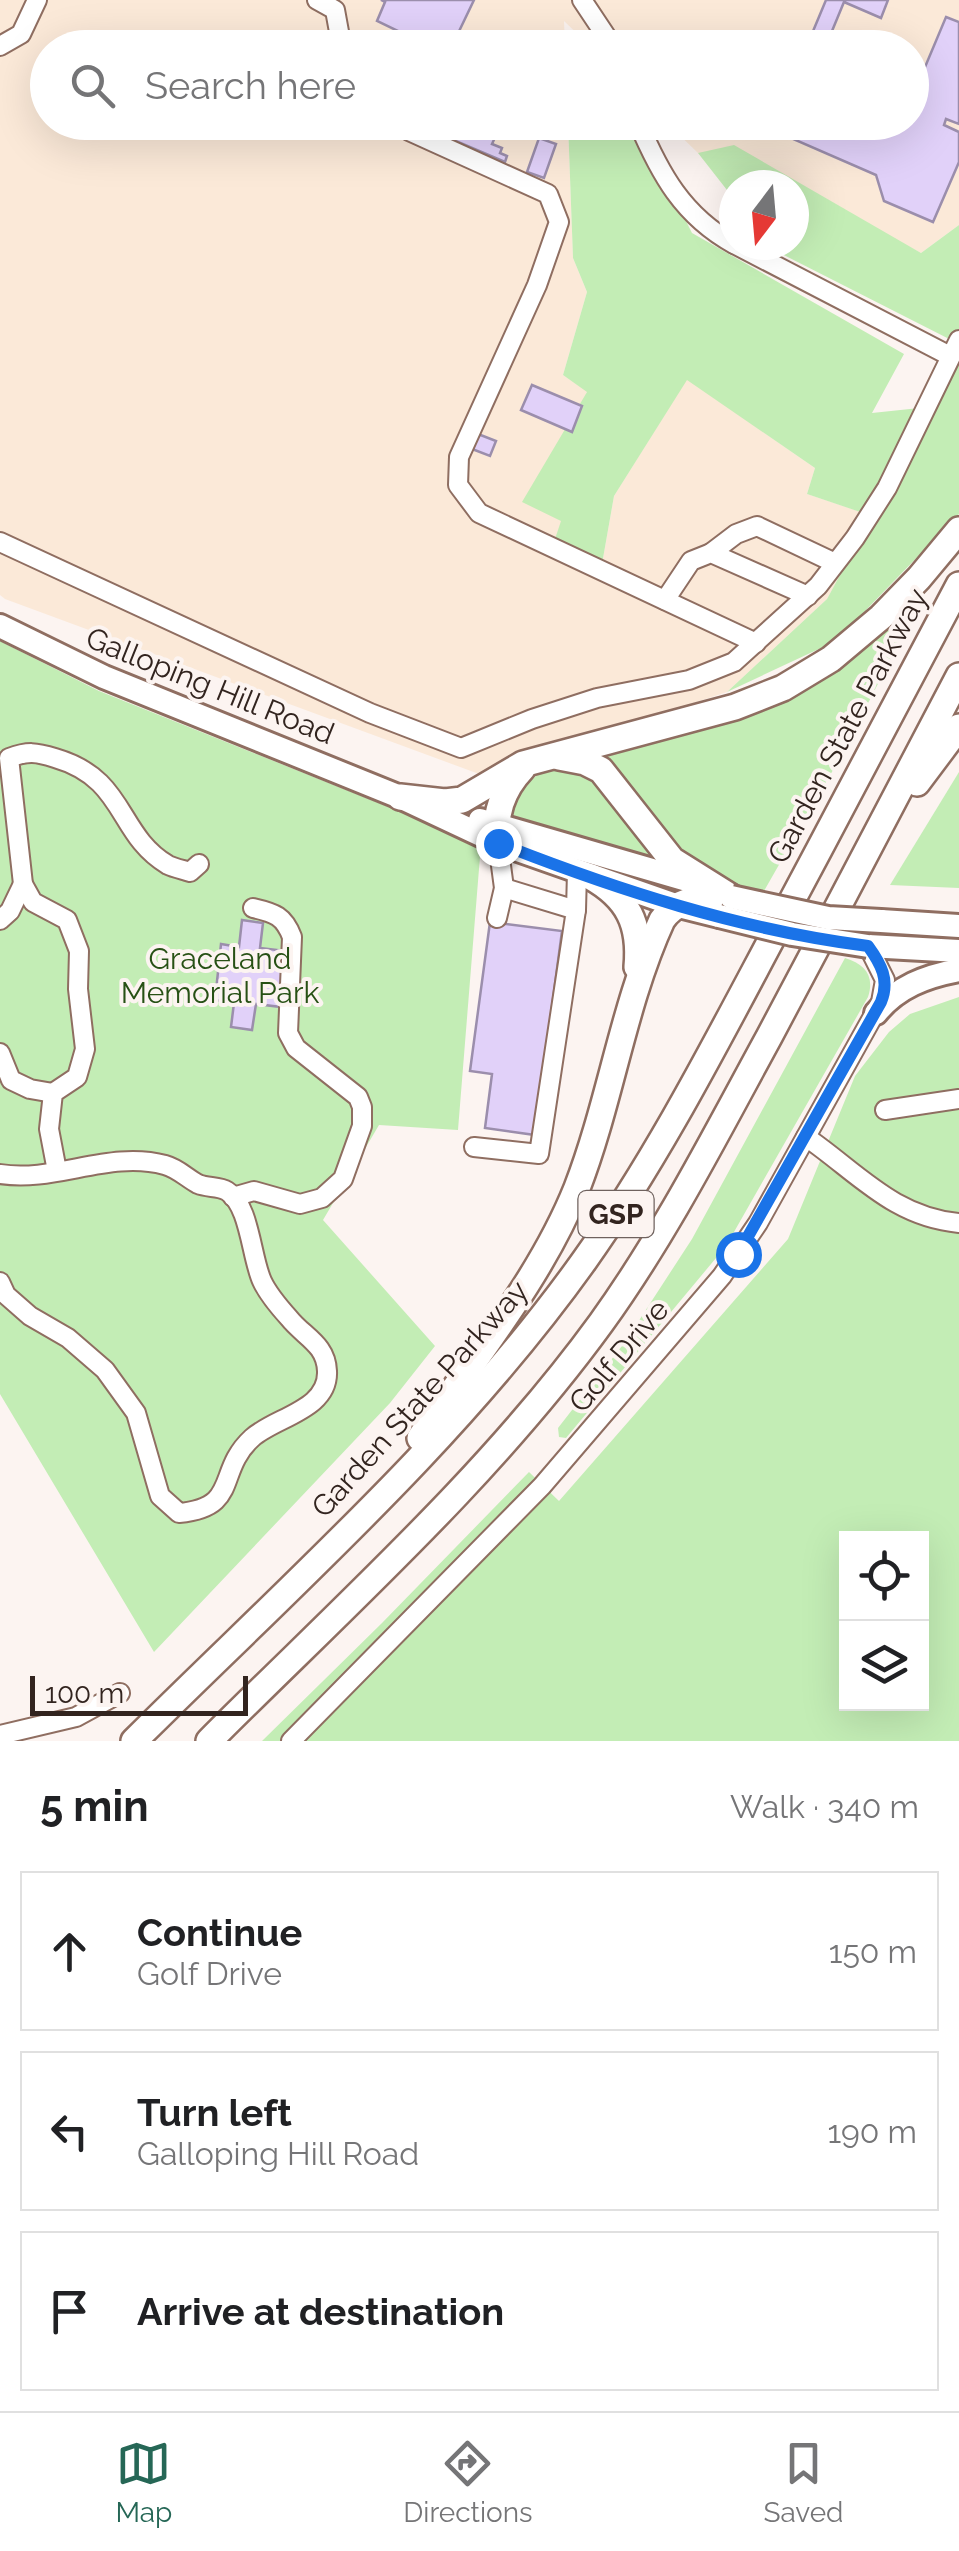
<!DOCTYPE html>
<meta charset="utf-8">
<style>
:root{--surface:#fff;--page:#f2f2f2;--text:#202124;--muted:#757577;--line:#e0e0e0;--accent:#266756}
body{margin:0;font-family:Raleway,sans-serif;background:var(--page);color:var(--text)}
.controls{position:absolute;right:30px;bottom:30px;display:grid;overflow:hidden;border-radius:0px;box-shadow:0 10px 40px #0002}
.controls button{width:90px;height:90px;display:grid;place-items:center;padding:0;border:0;border-bottom:2px solid var(--line);background:var(--surface);color:var(--text);font:50px sans-serif}
.compass{position:absolute;left:719px;top:170px;width:90px;height:90px;border-radius:50%;background:var(--surface);box-shadow:0 10px 40px #0002;rotate:196deg}
.scale{position:absolute;left:30px;bottom:25px;width:218px;box-sizing:border-box;padding-left:10px;border:5px solid #32241f;border-top:0;font-size:28px;line-height:35px;white-space:nowrap;color:#32241f;-webkit-text-stroke:8px #fcf4f1;paint-order:stroke}
.stop{position:absolute;width:30px;height:30px;margin:-22px;border:8px solid #1a73e8;border-radius:50%;background:#fff}
.stop.end{background:#1a73e8;border-color:#fff;box-shadow:0 2px 10px #0008}
.list{margin:0;padding:0;list-style:none}
h2{display:flex;justify-content:space-between;align-items:center;height:130px;margin:0;padding:0 40px;font-size:42px}
h2 small{font-size:32px;font-weight:400;color:var(--muted)}
.list li{display:grid;grid-template-columns:65px 1fr auto;gap:30px;align-items:center;box-sizing:border-box;height:160px;margin:0 20px 20px;padding:0 20px;border:2px solid var(--line);border-radius:0px}
.list b{display:block;font-size:38px;white-space:nowrap}
.list p{margin:0;font-size:32px;white-space:nowrap;color:var(--muted)}
.list em{font-size:32px;font-style:normal;color:var(--muted)}
.icon{flex:none;width:55px;height:55px;fill:none;stroke:currentColor;stroke-width:2;stroke-linecap:round;stroke-linejoin:round}
.map{position:relative;flex:none;width:959px;height:1741px;overflow:hidden}
.search{position:absolute;background:var(--surface);box-shadow:0 10px 40px #0002;left:30px;right:30px;top:30px;height:110px;display:flex;align-items:center;gap:25px;box-sizing:border-box;padding:0 35px;border-radius:55px;color:var(--muted);font-size:38px}
.sheet{height:670px;background:var(--surface)}
nav{display:flex;justify-content:space-around;align-items:center;box-sizing:border-box;height:140px;border-top:2px solid var(--line);background:var(--surface);font-size:28px;color:var(--muted)}
nav a{display:grid;justify-items:center;gap:5px}
nav .on{color:var(--accent)}
.map>svg:first-child{display:block}
.industrial{fill:#fbe9d8}
.green{fill:#c3edb5;fill-rule:evenodd}
.building{fill:#e1d1f9;stroke:#9b8eac;stroke-width:2.5}
.lines{fill:none;stroke-linecap:round;stroke-linejoin:round}
.minor-casing{stroke:#8f6e61;stroke-width:22}
.major-casing{stroke:#8f6e61;stroke-width:28}
.highway-casing{stroke:#8f6e61;stroke-width:30}
.minor{stroke:#fff;stroke-width:18}
.major{stroke:#fff;stroke-width:22}
.highway{stroke:#fff;stroke-width:25}
.major-bridge-casing{stroke:#8f6e61;stroke-width:28;stroke-linecap:butt}
.major-bridge{stroke:#fff;stroke-width:22}
.route{stroke:#1a73e8;stroke-width:12}
.labels{text-anchor:middle;stroke-width:8;stroke-linejoin:round;paint-order:stroke}
.shield{fill:#fcf4f1;stroke:#6f625e;stroke-width:2.5}
.shield-label{font-size:28px;font-weight:bold;fill:#32241f}
.street-label{font-size:30px;fill:#32241f;stroke:#fcf4f1}
.park-label{font-size:30px;fill:#275115;stroke:#fcf4f1}
</style>
<div class="map">
<svg width="959" height="1741" viewBox="0 0 959 1741">
<rect width="100%" height="100%" fill="#fcf4f1"/>
<polygon class="industrial" points="0,0 959,0 959,225 921,253 794,185 770,185 698,153 667,123 912,122 912,48 591,47 564,21 565,47 48,48 48,122 568,123 573,258 587,292 563,375 587,391 561,521 602,564 614,496 687,379 815,468 807,494 873,516 827,599 727,692 479,774 5,599 0,595"/>
<g class="green">
<polygon points="568,123 637,123 692,233 904,354 872,413 929,407 959,349 959,514 836,641 727,692 827,599 872,516 807,494 815,468 687,380 614,496 602,564 554,542 561,521 522,502 587,392 563,375 587,292 573,258"/>
<polygon points="734,145 921,253 959,225 959,344 772,249 769,245 794,245 794,185 734,185 734,199 698,153"/>
<polygon points="919,590 925,592 841,756 764,891 710,878 682,860 599,759 600,753 765,709 820,680"/>
<polygon points="0,641 99,691 481,844 458,1130 379,1125 323,1220 435,1346 390,1403 154,1652 0,1394"/>
<path d="M551,766l33,1 72,87 -6,4 -140,-40c5,-25 20,-40 41,-52z"/>
<polygon points="959,772 959,888 890,885"/>
<path d="M845,958c20,6 30,18 23,39l-142,249 -160,192 -7,-1 -1,-9 67,-86 67,-103z"/>
<path d="M959,997v744h-697l120,-118 147,-151 30,29 229,-262 67,-163 34,-44 21,-18zM846,1538h76v166h-76z"/>
</g>
<g class="building">
<polygon points="381,0 474,0 451,48 433,48 377,21 385,2"/>
<polygon points="826,0 888,0 881,18 844,2 825,48 806,48"/>
<polygon points="946,17 959,22 959,124 946,119 944,125 959,132 959,162 933,222 884,201 876,175 754,122 912,122 912,110 918,113 923,102 912,98"/>
<polygon points="733,32 770,48 726,48"/>
<polygon points="411,122 502,122 492,144 502,148 500,153 507,156 505,162"/>
<polygon points="539,138 556,144 544,178 527,172"/>
<polygon points="532,385 582,406 572,432 521,410"/>
<polygon points="478,434 496,441 490,456 472,449"/>
<polygon points="242,920 263,923 260,948 286,951 281,1007 256,1004 252,1030 231,1027 234,1003 215,1000 221,944 239,947"/>
<polygon points="490,922 562,931 535,1135 485,1128 492,1074 470,1071"/>
</g>
<g class="lines">
<g class="minor-casing">
<g id="minor">
<polyline points="317,0 335,10 342,48"/>
<polyline points="582,0 614,48"/>
<polyline points="0,46 21,34 37,0"/>
<polyline points="398,122 409,131 548,194 559,222 537,285 459,457 458,485 479,513 756,643"/>
<path d="M638,122c22,52 45,94 96,122"/>
<polyline points="736,245 950,356"/>
<polyline points="0,542 370,713 461,748 532,719 597,698 689,680 734,662 818,586 855,538 887,488 959,340"/>
<polyline points="711,553 736,534 757,526 835,563"/>
<polyline points="665,600 691,561 711,553 808,596"/>
<polyline points="576,910 577,872"/>
<polyline points="497,918 504,888 498,843"/>
<polyline points="0,920 10,911 23,884"/>
<polyline points="0,1053 11,1080 30,1089 53,1093"/>
<polyline points="885,1110 959,1099"/>
<path d="M806,1137c51,35 87,80 153,86"/>
<polyline points="474,1147 539,1154 576,910 504,888"/>
<path d="M57,1171l-8,-42 4,-36 24,-16 8,-28 -7,-60 1,-38 -12,-31 -34,-18 -10,-18 -14,-126c19,-7 27,-6 46,0 72,21 61,76 113,107 6,3 16,5 22,7l9,-8"/>
<path d="M0,1174c55,9 109,-24 165,-9 12,3 22,13 33,19 9,4 21,2 29,7 23,14 24,66 35,90 6,13 18,27 27,37 15,19 37,26 38,53 2,39 -52,46 -75,67 -37,34 -11,69 -73,75l-19,-17 -24,-83 -31,-43 -37,-32 -38,-22 -24,-21 -6,-13"/>
<path d="M233,1197l21,-6 46,13 22,-6 21,-19 19,-53v-19l-4,-10 -62,-49 -8,-15 4,-96c-8,-21 -17,-24 -39,-29"/>
<polyline points="0,1735 76,1717 120,1693"/>
<polyline points="291,1741 542,1486 722,1276 758,1223 881,1002 885,980 868,946"/>
</g>
</g>
<g class="major-casing">
<g id="major">
<polyline points="0,626 104,677 400,797 498,843 675,905 719,916"/>
<polyline points="480,820 704,885"/>
<polyline points="881,921 959,926"/>
<polyline points="868,946 959,951"/>
<path d="M876,1013c21,-26 50,-37 83,-43"/>
</g>
</g>
<g class="highway-casing">
<g id="highway">
<polyline points="559,757 585,762 601,770 672,860 731,897"/>
<polyline points="917,783 959,727"/>
<polyline points="400,797 445,802 462,800 523,764 735,707 783,688 831,659 881,617 919,578 959,530"/>
<path d="M498,843c-5,-27 5,-54 24,-74"/>
<path d="M591,877c37,21 50,47 46,90"/>
<path d="M420,1438c54,-80 121,-160 157,-250 34,-88 46,-183 85,-268 17,-25 43,-20 69,-23"/>
<path d="M134,1741c155,-154 323,-302 450,-480 72,-101 129,-212 187,-321 63,-118 125,-236 188,-355"/>
<path d="M209,1741c134,-134 280,-264 392,-418 65,-90 115,-189 168,-286 64,-120 127,-241 190,-361"/>
</g>
</g>
<use href="#minor" class="minor"/>
<use href="#major" class="major"/>
<use href="#highway" class="highway"/>
<g class="major-bridge-casing">
<g id="major-bridge">
<polyline points="731,897 828,918 881,921"/>
<polyline points="719,916 792,934 868,946"/>
</g>
</g>
<use href="#major-bridge" class="major-bridge"/>
</g>
<g class="lines">
<path class="route" d="M498,843c119,47 243,87 370,103 13,18 22,34 13,56l-143,252"/>
</g>
<g class="labels">
<rect class="shield" x="578.5" y="1191" width="75" height="46" rx="8"/>
<g class="shield-label">
<text x="616" y="1224">GSP</text>
</g>
<g class="street-label">
<text transform="translate(210 686) rotate(22)" y="10">Galloping Hill Road</text>
<text transform="translate(848 726) rotate(-62)" y="10">Garden State Parkway</text>
<text transform="translate(619 1356) rotate(-50)" y="10">Golf Drive</text>
<text transform="translate(420 1399) rotate(-48)" y="10">Garden State Parkway</text>
</g>
<g class="park-label">
<text x="220" y="969">Graceland<tspan x="220" dy="34">Memorial Park</tspan></text>
</g>
</g>
</svg>
<div class="controls">
<button><svg class="icon" aria-label="locate" viewBox="0 0 24 24"><circle cx="12" cy="12" r="6"/><path d="M12 2v4M12 18v4M2 12h4M18 12h4"/></svg></button>
<button><svg class="icon" aria-label="layers" viewBox="0 0 24 24"><path d="M12 4l9 5-9 5-9-5zM3 14l9 5 9-5"/></svg></button>
</div>
<svg class="compass" viewBox="-18 -18 36 36"><path d="M0-13l5 13h-10z" fill="#e53935"/><path d="M0 13l5-13h-10z" fill="#757577"/></svg>
<div class="scale">100 m</div>
<div class="stop" style="left:738px;top:1254px"></div>
<div class="stop end" style="left:498px;top:843px"></div>
<div class="search"><svg class="icon" aria-label="search" viewBox="0 0 24 24"><circle cx="10" cy="10" r="6"/><path d="M15 15l6 6"/></svg>Search here</div>
</div>
<section class="sheet">
<h2>5 min<small>Walk · 340 m</small></h2>
<ul class="list">
<li><svg class="icon" aria-label="ahead" viewBox="0 0 24 24"><path d="M12 20V5M6 11l6-6 6 6"/></svg><div><b>Continue</b><p>Golf Drive</p></div><em>150 m</em></li>
<li><svg class="icon" aria-label="left" viewBox="0 0 24 24"><path d="M17 20v-9H6M10 6l-5 5 5 5"/></svg><div><b>Turn left</b><p>Galloping Hill Road</p></div><em>190 m</em></li>
<li><svg class="icon" aria-label="arrive" viewBox="0 0 24 24"><path d="M6 21V4h12l-3 4 3 4H6"/></svg><div><b>Arrive at destination</b></div></li>
</ul>
</section>
<nav>
<a class="on"><svg class="icon" aria-label="map" viewBox="0 0 24 24"><path d="M3 6l6-2 6 2 6-2v14l-6 2-6-2-6 2zM9 4v14M15 6v14"/></svg>Map</a>
<a><svg class="icon" aria-label="directions" viewBox="0 0 24 24"><path d="M12 3l9 9-9 9-9-9zM9 14v-3h6M13 9l2 2-2 2"/></svg>Directions</a>
<a><svg class="icon" aria-label="saved" viewBox="0 0 24 24"><path d="M7 4h10v16l-5-4-5 4z"/></svg>Saved</a>
</nav>
